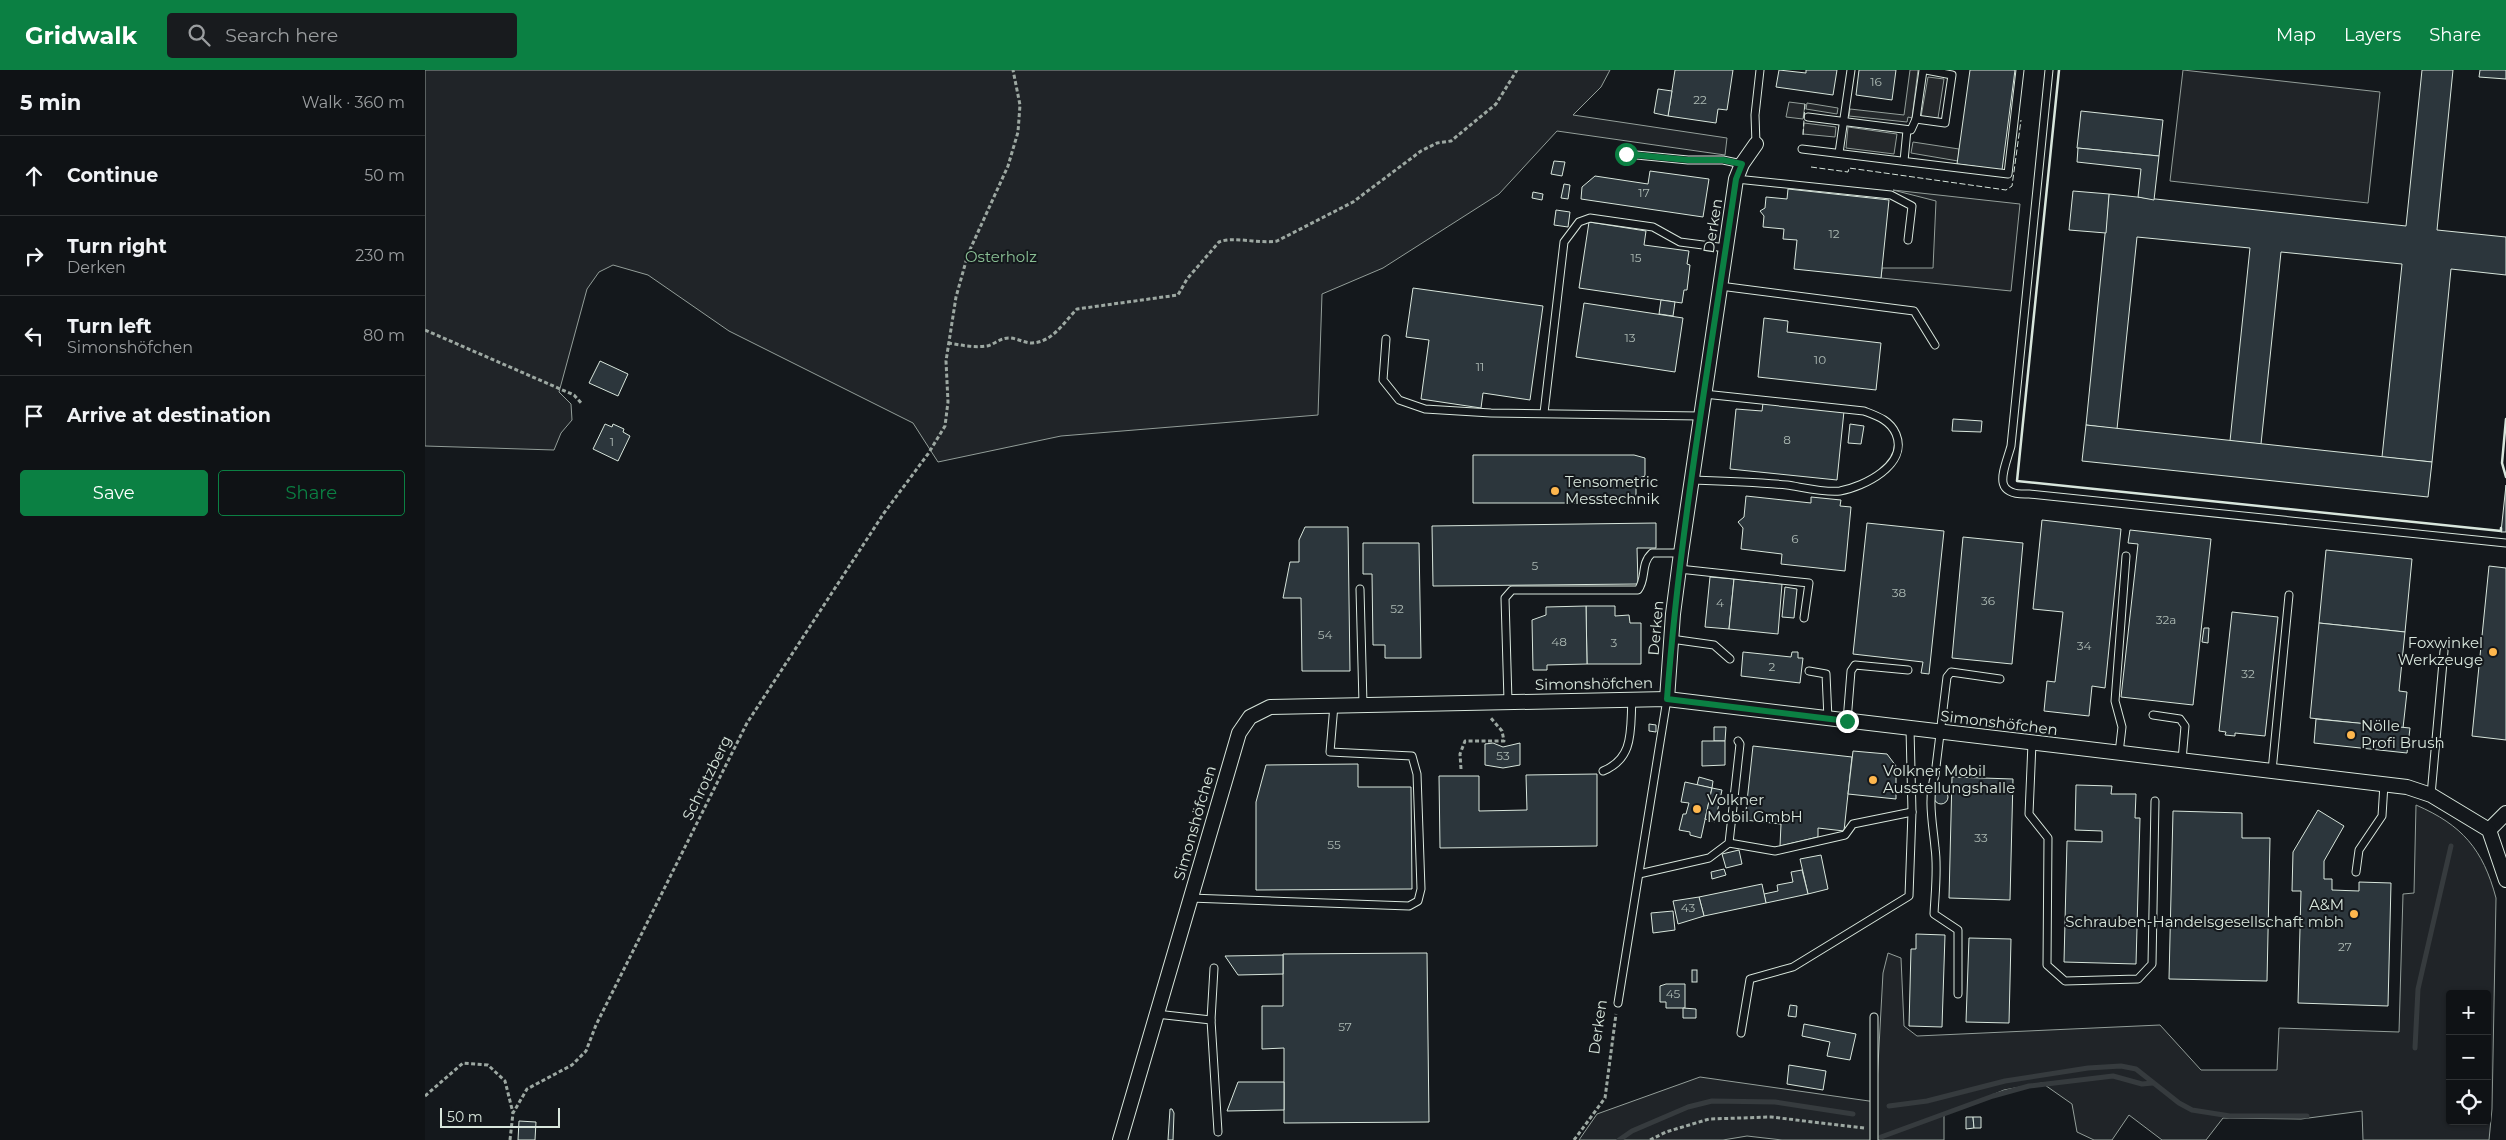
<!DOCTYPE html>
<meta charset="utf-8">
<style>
:root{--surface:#0f1215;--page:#181b1e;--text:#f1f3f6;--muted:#9b9ea0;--line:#2f3234;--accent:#0b8043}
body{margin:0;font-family:Montserrat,sans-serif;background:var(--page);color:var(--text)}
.controls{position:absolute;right:15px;bottom:15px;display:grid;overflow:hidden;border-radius:5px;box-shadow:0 1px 4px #0004}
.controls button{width:45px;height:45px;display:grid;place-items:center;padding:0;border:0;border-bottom:1px solid var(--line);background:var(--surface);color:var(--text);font:25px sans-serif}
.scale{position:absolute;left:15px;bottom:12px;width:120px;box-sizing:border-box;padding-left:5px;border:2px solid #d8e6dc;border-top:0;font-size:14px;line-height:18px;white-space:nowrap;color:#d8e6dc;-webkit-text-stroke:4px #14181c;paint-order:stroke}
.stop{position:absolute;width:15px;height:15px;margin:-11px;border:4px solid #0b8043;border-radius:50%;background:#fff}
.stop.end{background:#0b8043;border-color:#fff;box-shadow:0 1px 5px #0008}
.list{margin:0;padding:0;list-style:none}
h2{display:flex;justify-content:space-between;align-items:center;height:65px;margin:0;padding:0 20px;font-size:21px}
h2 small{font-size:16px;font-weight:400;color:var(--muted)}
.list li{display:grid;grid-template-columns:32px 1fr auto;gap:15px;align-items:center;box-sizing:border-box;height:80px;padding:0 20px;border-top:1px solid var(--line)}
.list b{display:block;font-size:19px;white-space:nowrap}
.list p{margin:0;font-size:16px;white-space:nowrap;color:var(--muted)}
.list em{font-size:16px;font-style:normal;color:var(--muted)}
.actions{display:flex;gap:10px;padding:15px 20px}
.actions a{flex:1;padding:11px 0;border:1px solid var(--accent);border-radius:5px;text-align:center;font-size:18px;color:var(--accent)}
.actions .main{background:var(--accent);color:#fff}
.icon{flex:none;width:28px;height:28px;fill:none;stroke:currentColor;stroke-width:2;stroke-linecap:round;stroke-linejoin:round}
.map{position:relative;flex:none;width:2081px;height:1070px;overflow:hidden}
header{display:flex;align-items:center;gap:30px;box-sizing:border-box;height:70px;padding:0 25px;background:var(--accent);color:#fff}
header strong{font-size:24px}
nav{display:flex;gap:28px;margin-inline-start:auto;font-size:18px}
.search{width:350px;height:45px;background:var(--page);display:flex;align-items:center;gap:12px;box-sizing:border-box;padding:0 18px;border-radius:5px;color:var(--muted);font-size:19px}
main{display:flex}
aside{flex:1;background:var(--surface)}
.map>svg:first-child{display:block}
.green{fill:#202428;stroke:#939e99;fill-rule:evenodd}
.parking{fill:#24282b;stroke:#939e99}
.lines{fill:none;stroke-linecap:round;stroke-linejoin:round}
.stream{stroke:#363b3e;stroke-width:5}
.building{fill:#2c363c;stroke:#d8e6dc}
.service-casing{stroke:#d8e6dc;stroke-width:9}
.minor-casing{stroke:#d8e6dc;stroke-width:16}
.path{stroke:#9da8a2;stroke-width:3;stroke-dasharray:4 2.5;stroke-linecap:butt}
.service{stroke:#14181c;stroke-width:7}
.minor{stroke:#14181c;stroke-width:14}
.fence{stroke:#d8e6dc;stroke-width:1;stroke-dasharray:6 2.5;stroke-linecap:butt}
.wall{stroke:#d8e6dc;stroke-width:2.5}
.route{stroke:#0b8043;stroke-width:6}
.poi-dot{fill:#ffb74d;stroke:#14181c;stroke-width:2}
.labels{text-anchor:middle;stroke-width:4;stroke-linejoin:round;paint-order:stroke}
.number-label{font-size:12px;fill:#adbab4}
.street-label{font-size:15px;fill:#d8e6dc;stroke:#14181c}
.park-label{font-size:15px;fill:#8ac095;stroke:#14181c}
.poi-label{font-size:15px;fill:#d8e6dc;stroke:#14181c;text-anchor:start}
</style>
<header>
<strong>Gridwalk</strong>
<div class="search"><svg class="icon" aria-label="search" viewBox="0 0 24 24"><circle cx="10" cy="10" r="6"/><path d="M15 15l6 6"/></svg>Search here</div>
<nav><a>Map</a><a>Layers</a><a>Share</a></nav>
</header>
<main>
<aside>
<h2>5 min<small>Walk · 360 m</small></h2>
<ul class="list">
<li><svg class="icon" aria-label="ahead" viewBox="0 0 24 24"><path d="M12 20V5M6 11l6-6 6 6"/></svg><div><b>Continue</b></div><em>50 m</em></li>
<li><svg class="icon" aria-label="right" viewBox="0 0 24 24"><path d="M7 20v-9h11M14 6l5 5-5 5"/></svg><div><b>Turn right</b><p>Derken</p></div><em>230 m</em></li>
<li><svg class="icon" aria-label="left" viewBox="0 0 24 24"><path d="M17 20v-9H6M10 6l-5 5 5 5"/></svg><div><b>Turn left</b><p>Simonshöfchen</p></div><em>80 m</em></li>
<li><svg class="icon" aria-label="arrive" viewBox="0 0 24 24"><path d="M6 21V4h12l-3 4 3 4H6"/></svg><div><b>Arrive at destination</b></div></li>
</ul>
<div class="actions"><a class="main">Save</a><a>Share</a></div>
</aside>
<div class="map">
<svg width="2081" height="1070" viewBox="0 0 2081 1070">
<rect width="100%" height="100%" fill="#14181c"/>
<g class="green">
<polygon points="0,0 1185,0 1176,17 1148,45 1302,68 1300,85 1132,61 1074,124 958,198 897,224 893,345 636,366 513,392 488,353 304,261 223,205 188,195 174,202 162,219 134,322 146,334 147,350 136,363 129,380 0,376"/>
<polygon points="1758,0 1955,22 1943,133 1745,111"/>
<polygon points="1468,120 1595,134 1586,221 1456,208 1457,198 1508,198 1511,131"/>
<path d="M1991,735c46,20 67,44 80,93l-4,211 -3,31h-126l-1,-29 -61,8 -78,-1 -17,22h-44l-33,-25 -17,25h-18l-17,-8 -5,-28 -30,-21 -38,7 -60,25v25h-162l-35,-4 -24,4h-144l18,-26 103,-37 176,25 7,-129 5,-20 13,5 3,68 13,10 243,-11 41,45h76l2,-42 120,4 4,-138 11,-1zM2025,924h37v127h-37z"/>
</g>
<g class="parking">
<polygon points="1485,0 1493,0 1487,48 1483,47 1482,52 1424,46 1425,39 1479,45"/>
<polygon points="1503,7 1519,9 1513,48 1496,47"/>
<polygon points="1364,32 1380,34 1378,49 1361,47"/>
<polygon points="1382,33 1413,38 1412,44 1381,39"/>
<polygon points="1379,53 1411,57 1410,67 1378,64"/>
<polygon points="1423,57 1472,64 1469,84 1421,78"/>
<polygon points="1488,72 1534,79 1533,91 1486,83"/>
</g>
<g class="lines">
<g class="stream">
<polyline points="1990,978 1993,919 2026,776"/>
<polyline points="1464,1036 1502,1031 1580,1011 1663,998 1696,996 1711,999 1754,1033 1767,1040 1805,1046 1882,1046"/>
<polyline points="1456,1067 1568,1026 1604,1016 1688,1006 1717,1014 1728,1013"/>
<polyline points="1194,1070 1207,1061 1263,1037 1287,1031 1350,1032 1428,1044"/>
</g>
</g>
<g class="building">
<polygon points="1250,0 1308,0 1302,40 1293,39 1291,53 1243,46"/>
<polygon points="1354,0 1381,3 1381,0 1412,0 1408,25 1351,17"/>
<polygon points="1434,0 1471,0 1467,30 1431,25"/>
<polygon points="1545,0 1590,0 1577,100 1532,94"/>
<polygon points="1997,0 2028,0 2012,160 2081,167 2081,205 2026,199 2007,392 1957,387 1977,194 1856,182 1836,374 1805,371 1825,178 1712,167 1692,359 1661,355 1684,124 1981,156"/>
<polygon points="2055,0 2081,0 2081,9 2054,7"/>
<polygon points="1233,19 1247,21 1243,46 1229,43"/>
<polygon points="1656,41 1738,50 1734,86 1652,78"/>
<polygon points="1653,78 1734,86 1729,130 1713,127 1716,99 1652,92"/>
<polygon points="1129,91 1140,92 1137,106 1126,104"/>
<polygon points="1225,101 1284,109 1278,147 1156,129 1157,117 1170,106 1223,114"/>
<polygon points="1139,114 1145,115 1143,129 1136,128"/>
<polygon points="1363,119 1464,130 1456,208 1369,199 1372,170 1358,169 1359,159 1338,157 1339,146 1335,141 1340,138 1341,127 1362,129"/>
<polygon points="1648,121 1684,124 1681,163 1644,160"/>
<polygon points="1108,122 1118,124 1117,130 1107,128"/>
<polygon points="1131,140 1145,142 1143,157 1129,155"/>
<polygon points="1164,152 1221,161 1219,175 1264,181 1262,194 1265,195 1262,220 1259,220 1257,233 1154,218"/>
<polygon points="988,218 1118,236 1105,330 1058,323 1056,338 996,329 1004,270 981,267"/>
<polygon points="1236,230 1250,232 1248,246 1234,244"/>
<polygon points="1159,233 1258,248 1250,302 1151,287"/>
<polygon points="1339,248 1363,251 1362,262 1456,273 1451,320 1333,307"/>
<polygon points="175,291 203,304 193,326 164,313"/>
<polygon points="1338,333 1419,341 1412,410 1305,399 1311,339 1337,341"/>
<polygon points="1528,349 1557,351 1556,362 1527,361"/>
<polygon points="180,354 187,357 188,354 199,359 198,362 205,366 193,391 168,379"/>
<polygon points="1425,354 1439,356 1436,374 1423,373"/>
<polygon points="1661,355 2007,392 2003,427 1657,391"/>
<polygon points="1048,385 1209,385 1220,388 1220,406 1211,409 1211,433 1048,433"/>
<polygon points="2081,415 2081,462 2076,462"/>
<polygon points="1321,426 1386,433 1386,427 1416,430 1415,436 1426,437 1420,501 1356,494 1357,484 1316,479 1318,458 1313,452 1319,447"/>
<polygon points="1617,450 1696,459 1680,618 1667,616 1664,646 1619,641 1622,611 1630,612 1638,542 1608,539"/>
<polygon points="1231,453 1231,478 1212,478 1213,514 1008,516 1007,456"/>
<polygon points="1442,453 1519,461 1504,604 1496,603 1498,592 1428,584"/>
<polygon points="880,457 923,457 925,601 877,601 876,528 858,528 865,492 874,492 874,470"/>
<polygon points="1705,460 1786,469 1768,635 1696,627 1713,474 1703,473"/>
<polygon points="1538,467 1598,473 1587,594 1527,588"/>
<polygon points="938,473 994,473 996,588 960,588 960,575 948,575 947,504 938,504"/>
<polygon points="1901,480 1987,489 1980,562 1894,553"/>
<polygon points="2064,496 2081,498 2081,670 2047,666"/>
<polygon points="1285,507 1309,509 1304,559 1280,557"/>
<polygon points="1309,509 1357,514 1353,564 1304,559"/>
<polygon points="1360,517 1372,519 1369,548 1357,547"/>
<polygon points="1161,536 1190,536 1190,546 1204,545 1205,553 1216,553 1216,594 1162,594"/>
<polygon points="1161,536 1162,594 1122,595 1122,600 1108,600 1107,550 1121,545 1121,537"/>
<polygon points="1807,542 1853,547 1840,666 1810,663 1810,666 1800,665 1801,662 1794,661"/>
<polygon points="1894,553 1980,562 1974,621 1982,622 1978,658 1885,648"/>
<polygon points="1779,558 1784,558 1783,573 1777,572"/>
<polygon points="1318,582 1366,587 1367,582 1373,582 1373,588 1378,588 1375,613 1316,606"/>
<polygon points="1891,649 1985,658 1982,683 1889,673"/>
<polygon points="1224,654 1231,655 1231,662 1224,661"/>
<polygon points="1289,657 1301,657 1300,671 1289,671"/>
<polygon points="1277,671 1300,671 1300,695 1277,696"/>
<polygon points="1068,673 1078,677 1095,673 1095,695 1078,698 1060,695 1060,674"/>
<polygon points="1328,676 1427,687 1419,761 1393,758 1393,767 1355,776 1356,754 1320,750"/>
<polygon points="1428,681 1462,684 1471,696 1471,729 1423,724"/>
<polygon points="933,694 933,717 986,717 987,819 831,820 831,732 841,695"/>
<polygon points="1172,704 1172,776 1015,778 1014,706 1054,706 1054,741 1102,740 1101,705"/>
<polygon points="1274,707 1288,711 1287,718 1272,715"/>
<polygon points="1527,707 1588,709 1585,830 1524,828"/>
<polygon points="1260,712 1287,718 1276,768 1265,765 1265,762 1254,760 1258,744 1261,744 1264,733 1256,732"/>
<polygon points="1651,715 1687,716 1686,724 1711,724 1710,748 1715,748 1711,894 1639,892 1642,771 1677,772 1677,761 1650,760"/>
<polygon points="1287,718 1297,720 1290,752 1280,749"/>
<circle cx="1516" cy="727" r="7"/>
<polygon points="1893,740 1919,756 1899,791 1899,809 1907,809 1907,820 1934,821 1934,812 1966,813 1963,936 1873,933 1876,821 1867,821 1868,782"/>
<polygon points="1748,741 1817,743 1817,768 1845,768 1842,911 1744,909"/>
<polygon points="1314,780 1317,794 1301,798 1297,784"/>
<polygon points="1396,785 1403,819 1383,824 1375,789"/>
<polygon points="1299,799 1301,805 1287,809 1286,802"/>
<polygon points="1377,800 1383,824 1341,833 1339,824 1353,821 1352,815 1368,812 1366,802"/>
<polygon points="1337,814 1341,833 1279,846 1274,827"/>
<polygon points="1274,827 1279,846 1253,854 1248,831"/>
<polygon points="1248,841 1250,860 1228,863 1226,843"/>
<polygon points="1491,864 1520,865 1517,957 1484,956 1486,879 1491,879"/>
<polygon points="1544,868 1586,869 1584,953 1541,952"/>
<polygon points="1002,883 1004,1052 859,1053 859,978 837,979 837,936 858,936 858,884"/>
<polygon points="858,885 858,904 813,905 800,886"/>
<rect x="1267" y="900" width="5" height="12"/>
<polygon points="1241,914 1260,914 1260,938 1241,938 1241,932 1235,932 1235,916"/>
<polygon points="1365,935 1372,936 1371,947 1363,946"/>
<polygon points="1258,938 1271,939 1271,948 1258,948"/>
<polygon points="1379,954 1431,964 1425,990 1402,986 1405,972 1377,966"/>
<polygon points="1364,995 1401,1001 1398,1020 1362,1014"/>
<polygon points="813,1012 859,1012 859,1040 802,1041"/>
<polygon points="745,1039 747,1039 749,1043 748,1070 743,1070"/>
<polygon points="1541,1047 1548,1047 1549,1058 1541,1059"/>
<polygon points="1548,1047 1556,1047 1556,1058 1549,1058"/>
<polygon points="94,1051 111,1052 110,1070 93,1070"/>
</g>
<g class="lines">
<g class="service-casing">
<g id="service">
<path d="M1624,0l-38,376c-7,25 -21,50 18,48l477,49"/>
<polyline points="1383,47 1486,60 1491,49 1498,0"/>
<polyline points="1491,49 1520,53 1527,5 1501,0"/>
<polyline points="1331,74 1330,45 1335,0"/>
<polyline points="1377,79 1583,104 1595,0"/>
<polyline points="1414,83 1426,0"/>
<polyline points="1201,84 1263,90 1298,90 1317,94"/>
<polyline points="1479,91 1482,60"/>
<polyline points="1311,109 1466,125 1487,136 1483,170"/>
<polyline points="1295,216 1489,241 1510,275"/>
<polyline points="961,269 958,310 974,330 1000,339 1066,343 1275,346"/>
<polyline points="1119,343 1139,172 1154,152 1165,148 1228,157 1255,172 1301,178"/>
<path d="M1267,410c32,1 63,2 95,5 14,2 39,8 53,6 23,-4 69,-26 56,-57 -6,-14 -19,-18 -32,-23l-160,-17"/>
<polyline points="1254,499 1384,513 1379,548"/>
<polyline points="935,519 938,634"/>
<polyline points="1246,569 1289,575 1305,589"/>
<polyline points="1384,601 1401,604 1403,649"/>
<path d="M1083,631l-3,-103 7,-8h126c9,-12 2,-26 14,-37h29"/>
<polyline points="1728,645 1755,649 1760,656 1757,690"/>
<polyline points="1422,651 1426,601 1430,595 1483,600"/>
<polyline points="1607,673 1604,744 1623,768 1622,895 1640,911 1713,909 1727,894 1730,731"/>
<polyline points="1694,683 1697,657 1690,631 1701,486"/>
<path d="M1178,701c32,-13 27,-42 29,-71"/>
<polyline points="1847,701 1864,525"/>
<polyline points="2006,725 2019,581"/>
<polyline points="1304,773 1350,781 1420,765 1428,754 1487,742"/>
<polyline points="1931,802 1934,780 1957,746 1959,714"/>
<polyline points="1214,804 1284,788 1304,773 1315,674 1313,671"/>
<polyline points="765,828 984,836 993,831 996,819 992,704 987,686 905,682 909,635"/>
<path d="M1533,924v-64l-24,-16c1,-21 4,-45 1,-66 -2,-24 -8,-49 0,-73l12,-98 4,-5 49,7"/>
<polyline points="1193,933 1242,629"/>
<polyline points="731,944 786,950 793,1062"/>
<polyline points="786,950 789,898"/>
<polyline points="1316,963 1325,909 1368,897 1484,826 1487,742 1485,658"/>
<polyline points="1449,1070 1449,947"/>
</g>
</g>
<g class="minor-casing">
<g id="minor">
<polyline points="1242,629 1248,544 1256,483 1311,109 1317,94 1331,74"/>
<polyline points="2064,760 2081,743"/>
<polyline points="695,1070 814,663 825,647 845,637 1242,629 1982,717 2006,725 2064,760 2081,810"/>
</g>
</g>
<g class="path">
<polyline points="0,260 149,325 157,334"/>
<path d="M523,273c13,2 26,5 39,3 8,-2 13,-8 22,-8 8,0 15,5 23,5 21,-1 32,-21 45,-34l101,-14 9,-16 32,-37c14,-6 40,2 58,-1l76,-39 68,-51 16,-8 14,-2 45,-37 21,-34"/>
<polyline points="1036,699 1035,684 1040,671 1079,671 1077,661 1065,647"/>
<polyline points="0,1026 38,993 63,995 80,1011 88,1043"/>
<polyline points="85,1070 88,1043 102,1019 147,995 161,981 171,955 322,653 459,443 503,384 520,356 523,332 521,291 531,227 543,184 583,96 593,62 595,35 588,0"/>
<polyline points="1149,1070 1180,1028 1191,944"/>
<polyline points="1225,1070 1241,1062 1284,1049 1346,1047 1439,1058"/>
</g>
<use href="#service" class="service"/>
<use href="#minor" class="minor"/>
<g class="fence">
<polyline points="1378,65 1380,34"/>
<polyline points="1386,97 1423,102 1424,98 1581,120 1587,116 1596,50"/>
</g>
<g class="wall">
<polyline points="1634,0 1592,411 2076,461 2076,458"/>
<polyline points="2081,349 2077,393 2081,407"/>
</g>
</g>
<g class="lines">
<path class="route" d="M1201,84l62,6h35l19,4 -6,15c-25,173 -56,346 -69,520l180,22"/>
</g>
<g class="poi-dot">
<circle cx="1130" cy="421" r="5"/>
<circle cx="2068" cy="582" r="5"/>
<circle cx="1926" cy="665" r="5"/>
<circle cx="1448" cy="710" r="5"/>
<circle cx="1272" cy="739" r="5"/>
<circle cx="1929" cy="844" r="5"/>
</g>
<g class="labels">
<g class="number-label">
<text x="1451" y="16">16</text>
<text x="1275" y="34">22</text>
<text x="1219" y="127">17</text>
<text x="1409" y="168">12</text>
<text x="1211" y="192">15</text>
<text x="1205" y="272">13</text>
<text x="1395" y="294">10</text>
<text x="1055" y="301">11</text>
<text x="1362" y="374">8</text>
<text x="187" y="376">1</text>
<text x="1370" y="473">6</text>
<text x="1110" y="500">5</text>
<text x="1474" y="527">38</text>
<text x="1563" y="535">36</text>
<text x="1295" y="537">4</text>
<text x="972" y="543">52</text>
<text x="1741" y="554">32a</text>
<text x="900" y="569">54</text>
<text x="1134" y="576">48</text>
<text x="1189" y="577">3</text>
<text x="1659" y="580">34</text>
<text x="1347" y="601">2</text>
<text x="1823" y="608">32</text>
<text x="1078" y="690">53</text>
<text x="1556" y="772">33</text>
<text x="909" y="779">55</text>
<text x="1263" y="842">43</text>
<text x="1920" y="881">27</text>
<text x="1248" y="928">45</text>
<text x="920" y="961">57</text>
</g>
<g class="street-label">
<text transform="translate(1288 156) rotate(-81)" y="5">Derken</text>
<text transform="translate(1231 558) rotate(-85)" y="5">Derken</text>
<text transform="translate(1169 614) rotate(-1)" y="5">Simonshöfchen</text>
<text transform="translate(1574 653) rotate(7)" y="5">Simonshöfchen</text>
<text transform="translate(282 708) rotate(-64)" y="5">Schrotzberg</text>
<text transform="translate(770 753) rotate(-74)" y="5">Simonshöfchen</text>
<text transform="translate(1173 957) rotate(-82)" y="5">Derken</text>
</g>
<g class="park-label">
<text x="576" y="192">Osterholz</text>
</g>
<g class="poi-label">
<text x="1140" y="417">Tensometric<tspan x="1140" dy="17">Messtechnik</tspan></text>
<text x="2058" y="578" text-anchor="end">Foxwinkel<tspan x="2058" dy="17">Werkzeuge</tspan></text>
<text x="1936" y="661">Nölle<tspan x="1936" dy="17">Profi Brush</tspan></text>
<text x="1458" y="706">Volkner Mobil<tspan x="1458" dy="17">Ausstellungshalle</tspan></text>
<text x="1282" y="735">Volkner<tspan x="1282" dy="17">Mobil GmbH</tspan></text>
<text x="1919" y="840" text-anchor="end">A&amp;M<tspan x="1919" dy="17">Schrauben-Handelsgesellschaft mbh</tspan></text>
</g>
</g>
</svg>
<div class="controls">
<button>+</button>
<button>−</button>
<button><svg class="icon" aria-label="locate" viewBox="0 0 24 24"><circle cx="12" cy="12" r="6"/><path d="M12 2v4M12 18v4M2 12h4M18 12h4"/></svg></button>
</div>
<div class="scale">50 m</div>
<div class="stop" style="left:1201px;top:84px"></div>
<div class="stop end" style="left:1422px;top:651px"></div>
</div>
</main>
